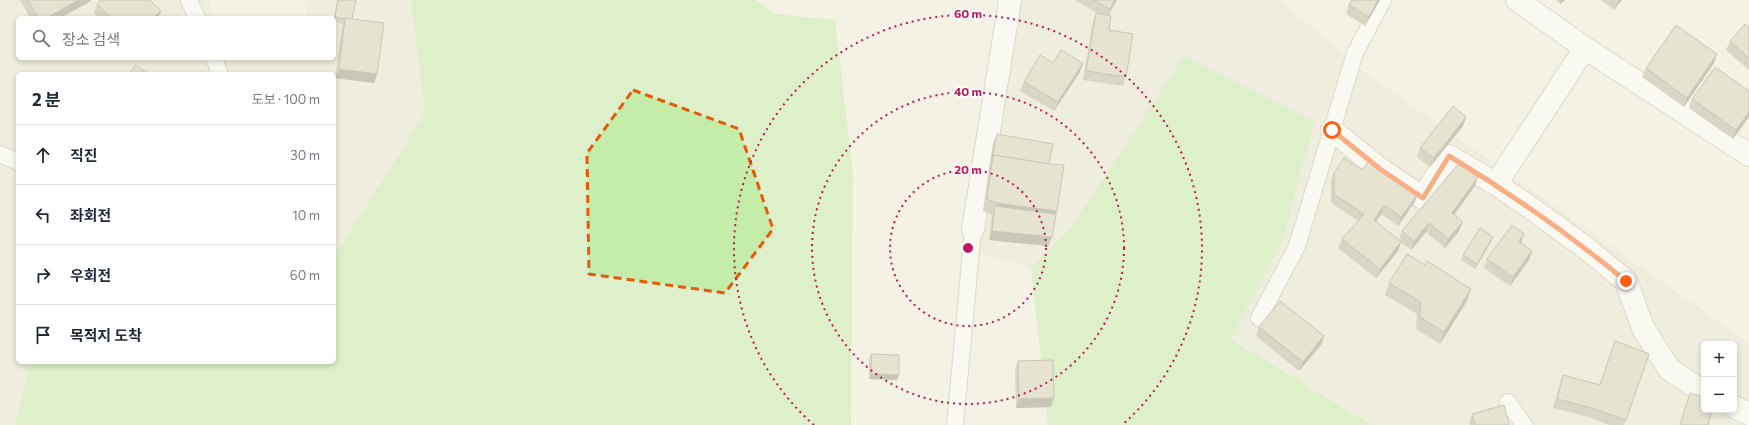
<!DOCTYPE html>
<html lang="ko">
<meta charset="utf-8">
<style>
:root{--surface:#fff;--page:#f6f6f7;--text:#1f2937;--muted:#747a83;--line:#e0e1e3}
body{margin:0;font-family:Commissioner,"Noto Sans KR",sans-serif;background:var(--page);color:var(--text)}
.controls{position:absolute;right:12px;bottom:12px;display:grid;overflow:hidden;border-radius:6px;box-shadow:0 2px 6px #0003}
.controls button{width:36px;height:36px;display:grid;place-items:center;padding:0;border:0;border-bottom:1px solid var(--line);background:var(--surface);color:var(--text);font:20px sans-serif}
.stop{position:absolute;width:12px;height:12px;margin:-9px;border:3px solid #ff5d11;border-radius:50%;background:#fff}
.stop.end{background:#ff5d11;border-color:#fff;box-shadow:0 1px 4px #0008}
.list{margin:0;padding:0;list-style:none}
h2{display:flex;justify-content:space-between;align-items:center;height:52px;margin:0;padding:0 16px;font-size:17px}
h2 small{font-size:13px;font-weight:400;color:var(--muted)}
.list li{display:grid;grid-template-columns:26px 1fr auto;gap:12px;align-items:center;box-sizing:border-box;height:60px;padding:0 16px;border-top:1px solid var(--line)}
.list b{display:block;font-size:15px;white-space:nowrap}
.list em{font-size:13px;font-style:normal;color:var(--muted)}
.icon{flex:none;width:22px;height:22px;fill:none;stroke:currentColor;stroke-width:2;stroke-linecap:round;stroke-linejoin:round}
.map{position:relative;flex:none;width:1749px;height:425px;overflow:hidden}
.search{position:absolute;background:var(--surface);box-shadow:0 2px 6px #0003;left:16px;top:16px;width:320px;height:44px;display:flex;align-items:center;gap:10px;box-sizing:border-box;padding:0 14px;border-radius:6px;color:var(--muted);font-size:15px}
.panel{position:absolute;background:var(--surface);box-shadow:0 2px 6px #0003;left:16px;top:72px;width:320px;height:292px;border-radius:6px}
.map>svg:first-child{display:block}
.residential{fill:#e9e6d2;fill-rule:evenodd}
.green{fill:#c3eda9}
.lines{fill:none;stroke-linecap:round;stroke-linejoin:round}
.service-casing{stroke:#c1bca6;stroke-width:18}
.minor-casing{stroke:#c1bca6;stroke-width:24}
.service{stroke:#fff;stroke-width:16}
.minor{stroke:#fff;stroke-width:22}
.wall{fill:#b9b39f}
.shaded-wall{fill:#969282}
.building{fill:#d7d0b9;stroke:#969282}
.route{stroke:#ff5d11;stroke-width:5}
.marked{fill:none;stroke:#e8590c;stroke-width:3;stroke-dasharray:8 5;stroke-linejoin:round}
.ring{fill:none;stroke:#c2185b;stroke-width:2;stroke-dasharray:2 4}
.centre{fill:#c2185b;stroke:#fff;stroke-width:2}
.ring-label{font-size:12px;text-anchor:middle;font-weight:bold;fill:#c2185b;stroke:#fff;stroke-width:3;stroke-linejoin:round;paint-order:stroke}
</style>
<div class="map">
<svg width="1749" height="425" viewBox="0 0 1749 425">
<rect width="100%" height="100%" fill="#f4f2e5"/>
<g class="residential">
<polygon points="0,0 209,0 214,18 18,18 18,58 334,58 334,18 305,18 309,0 411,0 425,113 334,257 334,74 18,74 18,362 31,362 15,425 0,425"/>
<path d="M1012,0h268l87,74 382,269v82h-378l-140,-86 53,-101 -100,-181 -115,173 -38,37 -67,-18zM1704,344h30v66h-30z"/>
</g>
<g class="green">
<polygon points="411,0 756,0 776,14 835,20 853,173 851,425 15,425 31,362 334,362 334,257 425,113"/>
<polygon points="1184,56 1314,121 1284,238 1231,339 1371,425 1048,425 1031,267 1069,230"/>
</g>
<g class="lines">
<g class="service-casing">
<g id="service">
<polyline points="189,0 197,18"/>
<polyline points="214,58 220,74"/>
<polyline points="0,154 18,162"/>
<polyline points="1259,318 1297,246 1355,53 1383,0"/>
<polyline points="1508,402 1524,425"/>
<polyline points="955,425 973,229"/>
</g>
</g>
<g class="minor-casing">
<g id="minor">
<polyline points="1517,0 1585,48 1749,155"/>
<polyline points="1332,130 1380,169 1423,198 1449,156 1496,184 1531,208 1586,248 1626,281 1643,328 1669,369 1704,392"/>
<polyline points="1496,184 1585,48"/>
<polyline points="973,229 1010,0"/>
<polyline points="1734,407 1749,414"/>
</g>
</g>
<use href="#service" class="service"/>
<use href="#minor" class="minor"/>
</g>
<g class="wall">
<polygon points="20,0 91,0 91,1 60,18 30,18"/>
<polygon points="100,0 150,0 161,11 158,18 99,18 94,13 97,4 101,1"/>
<polygon points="337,0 356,0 352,19 377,74 374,83 335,78 342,27 343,24 334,22 334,18"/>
<polygon points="1075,0 1117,0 1108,16 1109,30 1126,77 1123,86 1083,80 1093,22 1096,13 1099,14"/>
<polygon points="1352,0 1380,0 1365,26 1346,14 1349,5"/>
<polygon points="1556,0 1565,0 1560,4"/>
<polygon points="1601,0 1622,0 1614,10"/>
<polygon points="1749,27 1749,70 1726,50 1730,41"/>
<polygon points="1053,63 1083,63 1080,72 1054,111 1020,91 1024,82"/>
<polygon points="1714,63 1684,107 1642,77 1646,68"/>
<polygon points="1692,99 1749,117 1733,139 1689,108"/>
<polygon points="1466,117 1463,126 1430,167 1417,157 1420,148"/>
<polygon points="997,134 1049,164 1057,211 1052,237 1048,246 989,240 992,215 983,211 989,167 993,143"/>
<polygon points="1362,170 1418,194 1414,203 1398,226 1381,214 1376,222 1399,240 1402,231 1478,177 1475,186 1454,214 1459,231 1445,248 1426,232 1411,250 1401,242 1398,251 1376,278 1338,248 1342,239 1358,221 1331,203 1331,182 1334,173"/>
<polygon points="1491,242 1475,269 1461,260 1463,255"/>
<polygon points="1521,243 1532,251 1529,260 1510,286 1484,268 1487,259"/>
<polygon points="1389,283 1467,301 1440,344 1416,329 1417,314 1385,295"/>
<polygon points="1259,327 1324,336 1321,345 1299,371 1256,336"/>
<polygon points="871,354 899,375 897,380 869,379 869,359"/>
<polygon points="1649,354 1624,425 1610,425 1589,417 1553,408 1560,384 1563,375 1600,385"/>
<polygon points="1018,361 1051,407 1016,408 1015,370"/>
<polygon points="1690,393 1708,425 1680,425"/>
<polygon points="1472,414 1509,425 1470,425 1469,423"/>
</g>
<g class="shaded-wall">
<polygon points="79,0 91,0 91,1 60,18 46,18"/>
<polygon points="1115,0 1117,0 1106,18 1110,9"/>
<polygon points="1378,0 1380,0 1365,26 1369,17"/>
<polygon points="1561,0 1565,0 1560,4"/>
<polygon points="1619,0 1622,0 1614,10 1618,1"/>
<polygon points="161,11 158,18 153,18"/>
<polygon points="1717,54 1714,63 1684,107 1687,98"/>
<polygon points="1083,63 1080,72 1054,111 1058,102"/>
<polygon points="339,69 377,74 374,83 335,78"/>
<polygon points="1749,112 1749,117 1733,139 1736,130"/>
<polygon points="1466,117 1463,126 1430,167 1434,158"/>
<polygon points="1478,177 1475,186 1449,222 1452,213"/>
<polygon points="1418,194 1414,203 1398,226 1401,217"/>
<polygon points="996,203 1057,211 1053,223 995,206"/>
<polygon points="1384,205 1381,214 1371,229 1374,220"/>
<polygon points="1463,222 1459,231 1445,248 1448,239"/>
<polygon points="1429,223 1426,232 1411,250 1414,241"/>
<polygon points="992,231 1052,237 1048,246 989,240"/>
<polygon points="1524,234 1521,243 1516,250 1519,241"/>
<polygon points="1493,237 1491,242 1475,269 1477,264"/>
<polygon points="1401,242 1398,251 1376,278 1380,269"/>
<polygon points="1532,251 1529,260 1510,286 1513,277"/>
<polygon points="1471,289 1467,301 1440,344 1444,332"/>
<polygon points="1324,336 1321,345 1299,371 1303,362"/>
<polygon points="871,374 899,375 897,380 869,379"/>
<polygon points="1054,398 1051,407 1016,408 1019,399"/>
</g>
<g class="building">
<polygon points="28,0 79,0 46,18 38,18"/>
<polygon points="101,0 150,0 161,11 153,18 111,18 97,4"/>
<polygon points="338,0 356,0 352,19 345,18 345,19 335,17"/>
<polygon points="1093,0 1115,0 1110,9"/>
<polygon points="1352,0 1378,0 1369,17 1349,5"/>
<polygon points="1096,13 1111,16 1109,30 1133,34 1126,77 1086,71"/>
<polygon points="345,18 384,23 377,74 339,69"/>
<polygon points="1745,24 1749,27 1749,58 1730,41"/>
<polygon points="1676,25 1717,54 1687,98 1646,68"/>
<polygon points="1061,50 1083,63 1058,102 1024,82 1040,55 1053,63"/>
<polygon points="136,65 148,74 129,74"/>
<polygon points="1715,67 1749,91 1749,112 1736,130 1692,99"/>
<polygon points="1453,106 1466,117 1434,158 1420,148"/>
<polygon points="997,134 1053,144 1049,164 993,155 992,158"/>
<polygon points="993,155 1050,164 1064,165 1057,211 996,203 987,199"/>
<polygon points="1344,158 1362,170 1369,161 1418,194 1401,217 1384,205 1374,220 1401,242 1380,269 1342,239 1364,214 1334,194 1334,173"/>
<polygon points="1459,163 1478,177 1452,213 1463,222 1448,239 1429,223 1414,241 1402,231"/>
<polygon points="995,206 1056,214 1052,237 992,231"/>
<polygon points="1512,225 1524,234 1519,241 1532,251 1513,277 1487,259"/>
<polygon points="1480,228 1493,237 1477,264 1463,255"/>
<polygon points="1407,254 1425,265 1427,261 1471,289 1444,332 1420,317 1421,302 1389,283"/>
<polygon points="1280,301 1324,336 1303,362 1259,327"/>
<polygon points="1615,341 1649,354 1626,420 1592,408 1557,399 1563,375 1600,385"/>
<polygon points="871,354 899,355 899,375 871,374"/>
<polygon points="1053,360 1054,398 1019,399 1018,361"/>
<polygon points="1690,393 1704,397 1704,410 1712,410 1708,425 1680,425"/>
<polygon points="1504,405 1509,425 1475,425 1472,414"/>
</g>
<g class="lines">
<path class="route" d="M1332,130l48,39 43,29 26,-42c63,38 121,79 177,125"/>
</g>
<path d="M0 0H1749V425H0ZM633,90l106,39 34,100 -48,64 -136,-19 -2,-121z" fill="#f4f2e5" fill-opacity=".55" fill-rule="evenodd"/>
<path class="marked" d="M633,90l106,39 34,100 -48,64 -136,-19 -2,-121z"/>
<g class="ring">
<circle cx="968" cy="248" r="78"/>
<circle cx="968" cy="248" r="156"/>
<path d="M814 425A234 234 0 1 1 1122 425"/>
</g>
<circle cx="968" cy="248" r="6" class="centre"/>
<g class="ring-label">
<text x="968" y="18">60 m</text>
<text x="968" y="96">40 m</text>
<text x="968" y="174">20 m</text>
</g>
</svg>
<div class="controls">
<button>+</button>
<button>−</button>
</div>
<div class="stop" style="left:1332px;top:130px"></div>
<div class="stop end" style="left:1626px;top:281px"></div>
<div class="search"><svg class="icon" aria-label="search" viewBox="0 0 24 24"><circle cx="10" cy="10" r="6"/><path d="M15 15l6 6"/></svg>장소 검색</div>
<section class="panel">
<h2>2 분<small>도보 · 100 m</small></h2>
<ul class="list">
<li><svg class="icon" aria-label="ahead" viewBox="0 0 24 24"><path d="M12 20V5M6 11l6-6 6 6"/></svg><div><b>직진</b></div><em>30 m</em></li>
<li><svg class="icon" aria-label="left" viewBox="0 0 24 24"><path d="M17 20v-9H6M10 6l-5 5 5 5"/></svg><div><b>좌회전</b></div><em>10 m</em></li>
<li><svg class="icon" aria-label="right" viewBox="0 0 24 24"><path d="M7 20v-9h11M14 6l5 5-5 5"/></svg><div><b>우회전</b></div><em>60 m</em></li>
<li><svg class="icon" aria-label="arrive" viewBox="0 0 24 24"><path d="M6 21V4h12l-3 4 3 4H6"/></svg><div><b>목적지 도착</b></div></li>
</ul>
</section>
</div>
